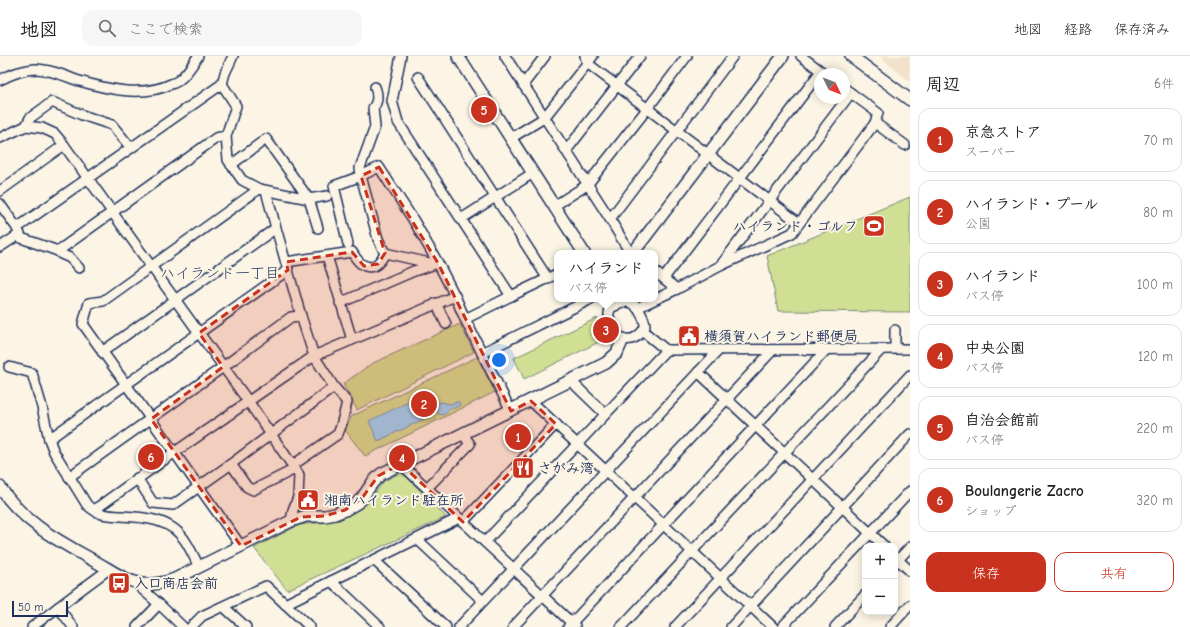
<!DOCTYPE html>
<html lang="ja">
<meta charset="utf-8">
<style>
:root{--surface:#fff;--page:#f6f6f6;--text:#202124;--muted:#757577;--line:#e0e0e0;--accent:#c8321e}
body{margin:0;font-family:"Comic Neue","Klee One",sans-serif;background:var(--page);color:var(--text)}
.controls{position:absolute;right:12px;bottom:12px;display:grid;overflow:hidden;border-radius:8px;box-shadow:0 2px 10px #0003}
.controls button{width:36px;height:36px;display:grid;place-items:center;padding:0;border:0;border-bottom:1px solid var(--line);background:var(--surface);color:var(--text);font:20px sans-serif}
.compass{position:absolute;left:814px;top:12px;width:36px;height:36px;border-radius:50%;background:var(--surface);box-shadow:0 2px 10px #0003;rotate:133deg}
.scale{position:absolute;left:12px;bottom:10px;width:56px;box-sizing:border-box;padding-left:4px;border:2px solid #1b2f5e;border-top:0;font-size:11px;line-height:14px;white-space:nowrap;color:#1b2f5e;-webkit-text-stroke:3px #fcf5e5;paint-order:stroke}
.you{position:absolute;left:499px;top:304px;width:14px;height:14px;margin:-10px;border:3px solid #fff;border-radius:50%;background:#1a73e8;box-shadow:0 0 0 6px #1a73e833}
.badge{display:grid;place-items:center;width:26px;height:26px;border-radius:50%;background:var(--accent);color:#fff;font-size:13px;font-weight:700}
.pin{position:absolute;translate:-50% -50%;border:2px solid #fff;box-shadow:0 1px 4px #0006}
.popup{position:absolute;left:554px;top:194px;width:104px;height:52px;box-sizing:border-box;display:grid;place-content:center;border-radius:8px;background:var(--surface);filter:drop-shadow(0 1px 3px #0005);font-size:13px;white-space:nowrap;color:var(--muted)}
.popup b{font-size:15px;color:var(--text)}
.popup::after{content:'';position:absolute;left:50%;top:100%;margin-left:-8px;border:8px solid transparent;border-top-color:var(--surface)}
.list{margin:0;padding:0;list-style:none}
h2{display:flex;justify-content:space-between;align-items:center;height:52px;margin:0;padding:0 16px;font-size:17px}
h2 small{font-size:13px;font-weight:400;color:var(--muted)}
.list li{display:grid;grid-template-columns:26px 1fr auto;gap:12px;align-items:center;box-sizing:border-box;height:64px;margin:0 8px 8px;padding:0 8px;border:1px solid var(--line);border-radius:12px}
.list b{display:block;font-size:15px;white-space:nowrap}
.list p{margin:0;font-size:13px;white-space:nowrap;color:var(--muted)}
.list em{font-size:13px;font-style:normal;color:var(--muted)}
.actions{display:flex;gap:8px;padding:12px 16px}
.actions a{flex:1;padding:9px 0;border:1px solid var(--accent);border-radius:12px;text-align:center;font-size:14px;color:var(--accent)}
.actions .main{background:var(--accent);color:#fff}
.icon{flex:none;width:22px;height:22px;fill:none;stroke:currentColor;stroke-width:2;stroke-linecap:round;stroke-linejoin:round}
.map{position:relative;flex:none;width:910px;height:571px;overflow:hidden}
header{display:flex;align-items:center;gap:24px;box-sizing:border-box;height:56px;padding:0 20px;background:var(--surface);border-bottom:1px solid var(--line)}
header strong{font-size:19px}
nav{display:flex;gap:22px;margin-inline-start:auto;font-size:14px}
.search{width:280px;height:36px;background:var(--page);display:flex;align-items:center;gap:10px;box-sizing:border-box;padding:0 14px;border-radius:12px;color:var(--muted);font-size:15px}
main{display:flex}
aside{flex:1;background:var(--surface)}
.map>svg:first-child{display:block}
.built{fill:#f2e1cb}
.green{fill:#d0df93;stroke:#768778}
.water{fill:#98d7fa;stroke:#6694bc}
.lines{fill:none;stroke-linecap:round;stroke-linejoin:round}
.minor-casing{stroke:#1b2f5e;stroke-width:12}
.tertiary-casing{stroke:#1b2f5e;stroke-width:14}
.minor{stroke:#fcf5e5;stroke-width:9}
.tertiary{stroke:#fcf5e5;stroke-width:11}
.marked{fill:#c8321e;fill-opacity:0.2;stroke:#c8321e;stroke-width:3;stroke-dasharray:8 5;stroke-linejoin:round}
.labels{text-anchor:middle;stroke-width:4;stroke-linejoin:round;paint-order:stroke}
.poi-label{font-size:14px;font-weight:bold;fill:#1b2f5e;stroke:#fcf5e5;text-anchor:start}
.neighbourhood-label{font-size:15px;fill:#1b2f5e;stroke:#fcf5e5}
</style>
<header>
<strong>地図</strong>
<div class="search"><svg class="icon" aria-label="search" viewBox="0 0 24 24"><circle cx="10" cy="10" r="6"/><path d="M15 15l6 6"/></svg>ここで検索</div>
<nav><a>地図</a><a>経路</a><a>保存済み</a></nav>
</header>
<main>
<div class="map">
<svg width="910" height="571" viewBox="0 0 910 571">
<rect width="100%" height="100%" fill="#fcf5e5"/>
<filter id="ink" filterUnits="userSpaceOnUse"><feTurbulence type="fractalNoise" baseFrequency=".025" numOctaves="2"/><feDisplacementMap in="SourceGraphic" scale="8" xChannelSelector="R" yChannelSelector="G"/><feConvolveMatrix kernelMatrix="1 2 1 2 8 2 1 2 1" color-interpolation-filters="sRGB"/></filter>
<g filter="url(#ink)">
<polygon class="built" points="880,0 910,0 910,26 883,3"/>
<g class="green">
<polygon points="910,141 910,256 778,255 767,200"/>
<polygon points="597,262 607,282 524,323 514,302"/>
<polygon points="460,268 474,296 357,354 343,328 371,308"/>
<polygon points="477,301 495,336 365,400 345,374 352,360"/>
<polygon points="402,416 446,461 287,534 254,492 299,469 340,464 366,449 384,425"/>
</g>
<g class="water">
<polygon points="419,341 428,361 378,385 369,365"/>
<path d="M441,346l9,2 7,-2h2l1,3 -5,3h-5c-3,5 -5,8 -11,6l-4,-6 2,-4z"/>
</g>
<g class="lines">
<g class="minor-casing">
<g id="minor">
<polyline points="401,0 392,45 398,66 511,240 557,218"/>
<polyline points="505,0 610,163 630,197"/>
<polyline points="585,0 587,7 799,167"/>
<polyline points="801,0 825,18"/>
<polyline points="418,21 548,223"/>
<path d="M0,24c11,-6 22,-10 35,-11 13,0 28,6 41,11 30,9 66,18 95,4 3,-1 6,-2 8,-4 8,-6 14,-16 19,-24"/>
<polyline points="222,28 236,50 226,80 228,104 242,124 259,133 309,143 318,172"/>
<polyline points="523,29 545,0"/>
<polyline points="844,32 878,57 875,67 905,89"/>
<polyline points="26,70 30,62 52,46 82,59 112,69 131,92"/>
<polyline points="0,82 26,70 42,72 55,78 64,89 248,345 299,419 298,441 293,454 291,465"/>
<polyline points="511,82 544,62 593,0"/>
<polyline points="566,95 640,0"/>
<polyline points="231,109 266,83 309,143 327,140"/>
<polyline points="0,135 64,89"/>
<polyline points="266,135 276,172 301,260 314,300 334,331 347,346 341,370 338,378 293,409"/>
<polyline points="0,148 17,172 21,182 58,195 216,82 226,80"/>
<polyline points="554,150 587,129 647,53 687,0"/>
<polyline points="461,163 533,117"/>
<polyline points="610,163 733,0"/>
<polyline points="17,172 222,28 225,17 233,0"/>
<path d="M348,188l-14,-58 27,-10 -1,-8 15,-41 -2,-19c5,-6 5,-13 2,-21"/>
<polyline points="0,191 20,178"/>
<polyline points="58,195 61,198 70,202 79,212"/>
<polyline points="385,197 378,183 361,120 379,111 414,165 438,207 455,240 465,263 511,355"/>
<polyline points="327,200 352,284"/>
<path d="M286,206l66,-10c10,18 23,21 33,1l49,11"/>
<polyline points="721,209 851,37"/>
<polyline points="655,216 677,233"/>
<polyline points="664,222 821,15"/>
<path d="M623,246c3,0 6,0 9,1 6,3 14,18 13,24 -1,3 -3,5 -5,7 -11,10 -22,5 -27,-7 -7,-12 -6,-22 10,-25z"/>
<polyline points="340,247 414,215 435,208"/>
<polyline points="436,247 446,268"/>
<polyline points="637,252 677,233 720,210 792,177 875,67"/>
<polyline points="465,263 511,240"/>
<polyline points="895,274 895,292"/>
<polyline points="643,275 666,294 910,293"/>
<polyline points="102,296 276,172"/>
<polyline points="482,297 591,243"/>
<path d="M9,311l23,6 10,34 7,32 5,13 33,53c13,11 18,10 34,11 24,1 51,3 65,26 5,8 9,17 13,25"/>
<polyline points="698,316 884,490"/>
<polyline points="571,325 605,358"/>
<polyline points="531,345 773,571"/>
<polyline points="49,383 288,214"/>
<polyline points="231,408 247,431 253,434 295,413"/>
<polyline points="401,408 575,570"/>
<polyline points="69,421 223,311 291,261 301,260"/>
<polyline points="137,422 153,447 173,449 231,408 334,331"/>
<polyline points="427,432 470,388 465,381"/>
<polyline points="94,454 175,396 314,300 455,240"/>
<polyline points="463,466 556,368"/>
<polyline points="417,483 483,545"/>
<polyline points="485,486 666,294"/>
<polyline points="241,490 83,268 89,247 103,245 259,133"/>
<polyline points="895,501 910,515"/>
<polyline points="374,504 446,571"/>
<polyline points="895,507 910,491"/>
<polyline points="331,525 380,571"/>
<polyline points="134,526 159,548 183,571"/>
<polyline points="285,548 459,462"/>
<polyline points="58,551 73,571"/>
<polyline points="224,551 246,571"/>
<polyline points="32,571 86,530 109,513"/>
<polyline points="137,571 159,548"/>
<polyline points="191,571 202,560 266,530 310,571"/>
<polyline points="459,571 719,294"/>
<polyline points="513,571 773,294"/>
<polyline points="568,571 827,293"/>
<polyline points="621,571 882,293"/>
<polyline points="675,571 910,319"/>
<polyline points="731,571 910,378"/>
<polyline points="782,571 910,435"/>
<polyline points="835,571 865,539"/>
<polyline points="890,571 910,549"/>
</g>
</g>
<g class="tertiary-casing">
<g id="tertiary">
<polyline points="458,0 584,197"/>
<polyline points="851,0 910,44"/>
<polyline points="633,197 783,0"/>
<polyline points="611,243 615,249"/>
<path d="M0,431c24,37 61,55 98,76 14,8 28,18 44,21 12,1 22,-1 33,-5l116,-58 15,-5h19l10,-2 10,-4 12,-7 5,-5 11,-16 8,-8 225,-111 11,-10 6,-14"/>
</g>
</g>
<use href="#minor" class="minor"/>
<use href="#tertiary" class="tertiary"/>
</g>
</g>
<path class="marked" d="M379,111l59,96 73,148 20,-10 25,23 -93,98 -62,-58 -23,12 -16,22 -17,12 -20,6 -24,1 -60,29 -90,-127 72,-52 -24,-34 89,-63 -2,-8 66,-10 12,14 14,-2 7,-11 -24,-77z"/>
<defs>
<g id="stadium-square" transform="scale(1.15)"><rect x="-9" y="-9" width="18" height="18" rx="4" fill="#c8321e" stroke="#fcf5e5"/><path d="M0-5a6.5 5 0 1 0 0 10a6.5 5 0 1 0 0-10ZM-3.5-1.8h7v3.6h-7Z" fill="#fff"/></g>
<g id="civic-square" transform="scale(1.15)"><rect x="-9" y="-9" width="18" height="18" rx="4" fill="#c8321e" stroke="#fcf5e5"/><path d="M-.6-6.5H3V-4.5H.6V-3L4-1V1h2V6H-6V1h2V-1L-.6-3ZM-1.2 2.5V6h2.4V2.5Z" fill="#fff"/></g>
<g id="restaurant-square" transform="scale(1.15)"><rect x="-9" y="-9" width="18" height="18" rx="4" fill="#c8321e" stroke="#fcf5e5"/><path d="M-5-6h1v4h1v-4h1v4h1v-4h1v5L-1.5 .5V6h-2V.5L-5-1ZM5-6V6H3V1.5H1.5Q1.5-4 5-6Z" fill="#fff"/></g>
<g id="bus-square" transform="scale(1.15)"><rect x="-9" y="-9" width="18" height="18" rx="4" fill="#c8321e" stroke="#fcf5e5"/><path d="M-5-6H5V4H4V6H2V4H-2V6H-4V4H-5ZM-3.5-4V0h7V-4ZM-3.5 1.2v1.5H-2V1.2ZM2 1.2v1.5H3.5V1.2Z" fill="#fff"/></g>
</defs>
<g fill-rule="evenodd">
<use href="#stadium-square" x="874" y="170"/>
<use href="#civic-square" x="689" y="280"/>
<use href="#restaurant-square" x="523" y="412"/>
<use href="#civic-square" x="308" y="444"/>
<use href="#bus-square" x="119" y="527"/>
</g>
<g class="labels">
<g class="poi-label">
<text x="858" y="175" text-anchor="end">ハイランド・ゴルフ</text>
<text x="704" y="285">横須賀ハイランド郵便局</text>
<text x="538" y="417">さがみ湾</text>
<text x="324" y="449">湘南ハイランド駐在所</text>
<text x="134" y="532">入口商店会前</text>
</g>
<g class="neighbourhood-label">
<text x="220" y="222">ハイランド一丁目</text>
</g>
</g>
</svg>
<div class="controls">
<button>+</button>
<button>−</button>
</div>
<svg class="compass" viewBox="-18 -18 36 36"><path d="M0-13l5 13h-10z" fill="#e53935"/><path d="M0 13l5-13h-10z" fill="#757577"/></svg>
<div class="scale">50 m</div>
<div class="you"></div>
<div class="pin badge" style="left:518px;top:381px">1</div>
<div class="pin badge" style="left:424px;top:348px">2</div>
<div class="pin badge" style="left:606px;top:274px">3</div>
<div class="popup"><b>ハイランド</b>バス停</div>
<div class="pin badge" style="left:402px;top:402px">4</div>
<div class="pin badge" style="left:484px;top:54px">5</div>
<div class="pin badge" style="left:151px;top:401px">6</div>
</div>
<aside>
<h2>周辺<small>6件</small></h2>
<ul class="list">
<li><span class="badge">1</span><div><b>京急ストア</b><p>スーパー</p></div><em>70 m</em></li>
<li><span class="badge">2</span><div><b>ハイランド・プール</b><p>公園</p></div><em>80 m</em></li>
<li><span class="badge">3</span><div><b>ハイランド</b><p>バス停</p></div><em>100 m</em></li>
<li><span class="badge">4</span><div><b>中央公園</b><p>バス停</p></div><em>120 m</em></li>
<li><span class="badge">5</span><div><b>自治会館前</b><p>バス停</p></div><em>220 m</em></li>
<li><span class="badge">6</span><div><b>Boulangerie Zacro</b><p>ショップ</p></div><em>320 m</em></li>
</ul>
<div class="actions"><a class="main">保存</a><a>共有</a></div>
</aside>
</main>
